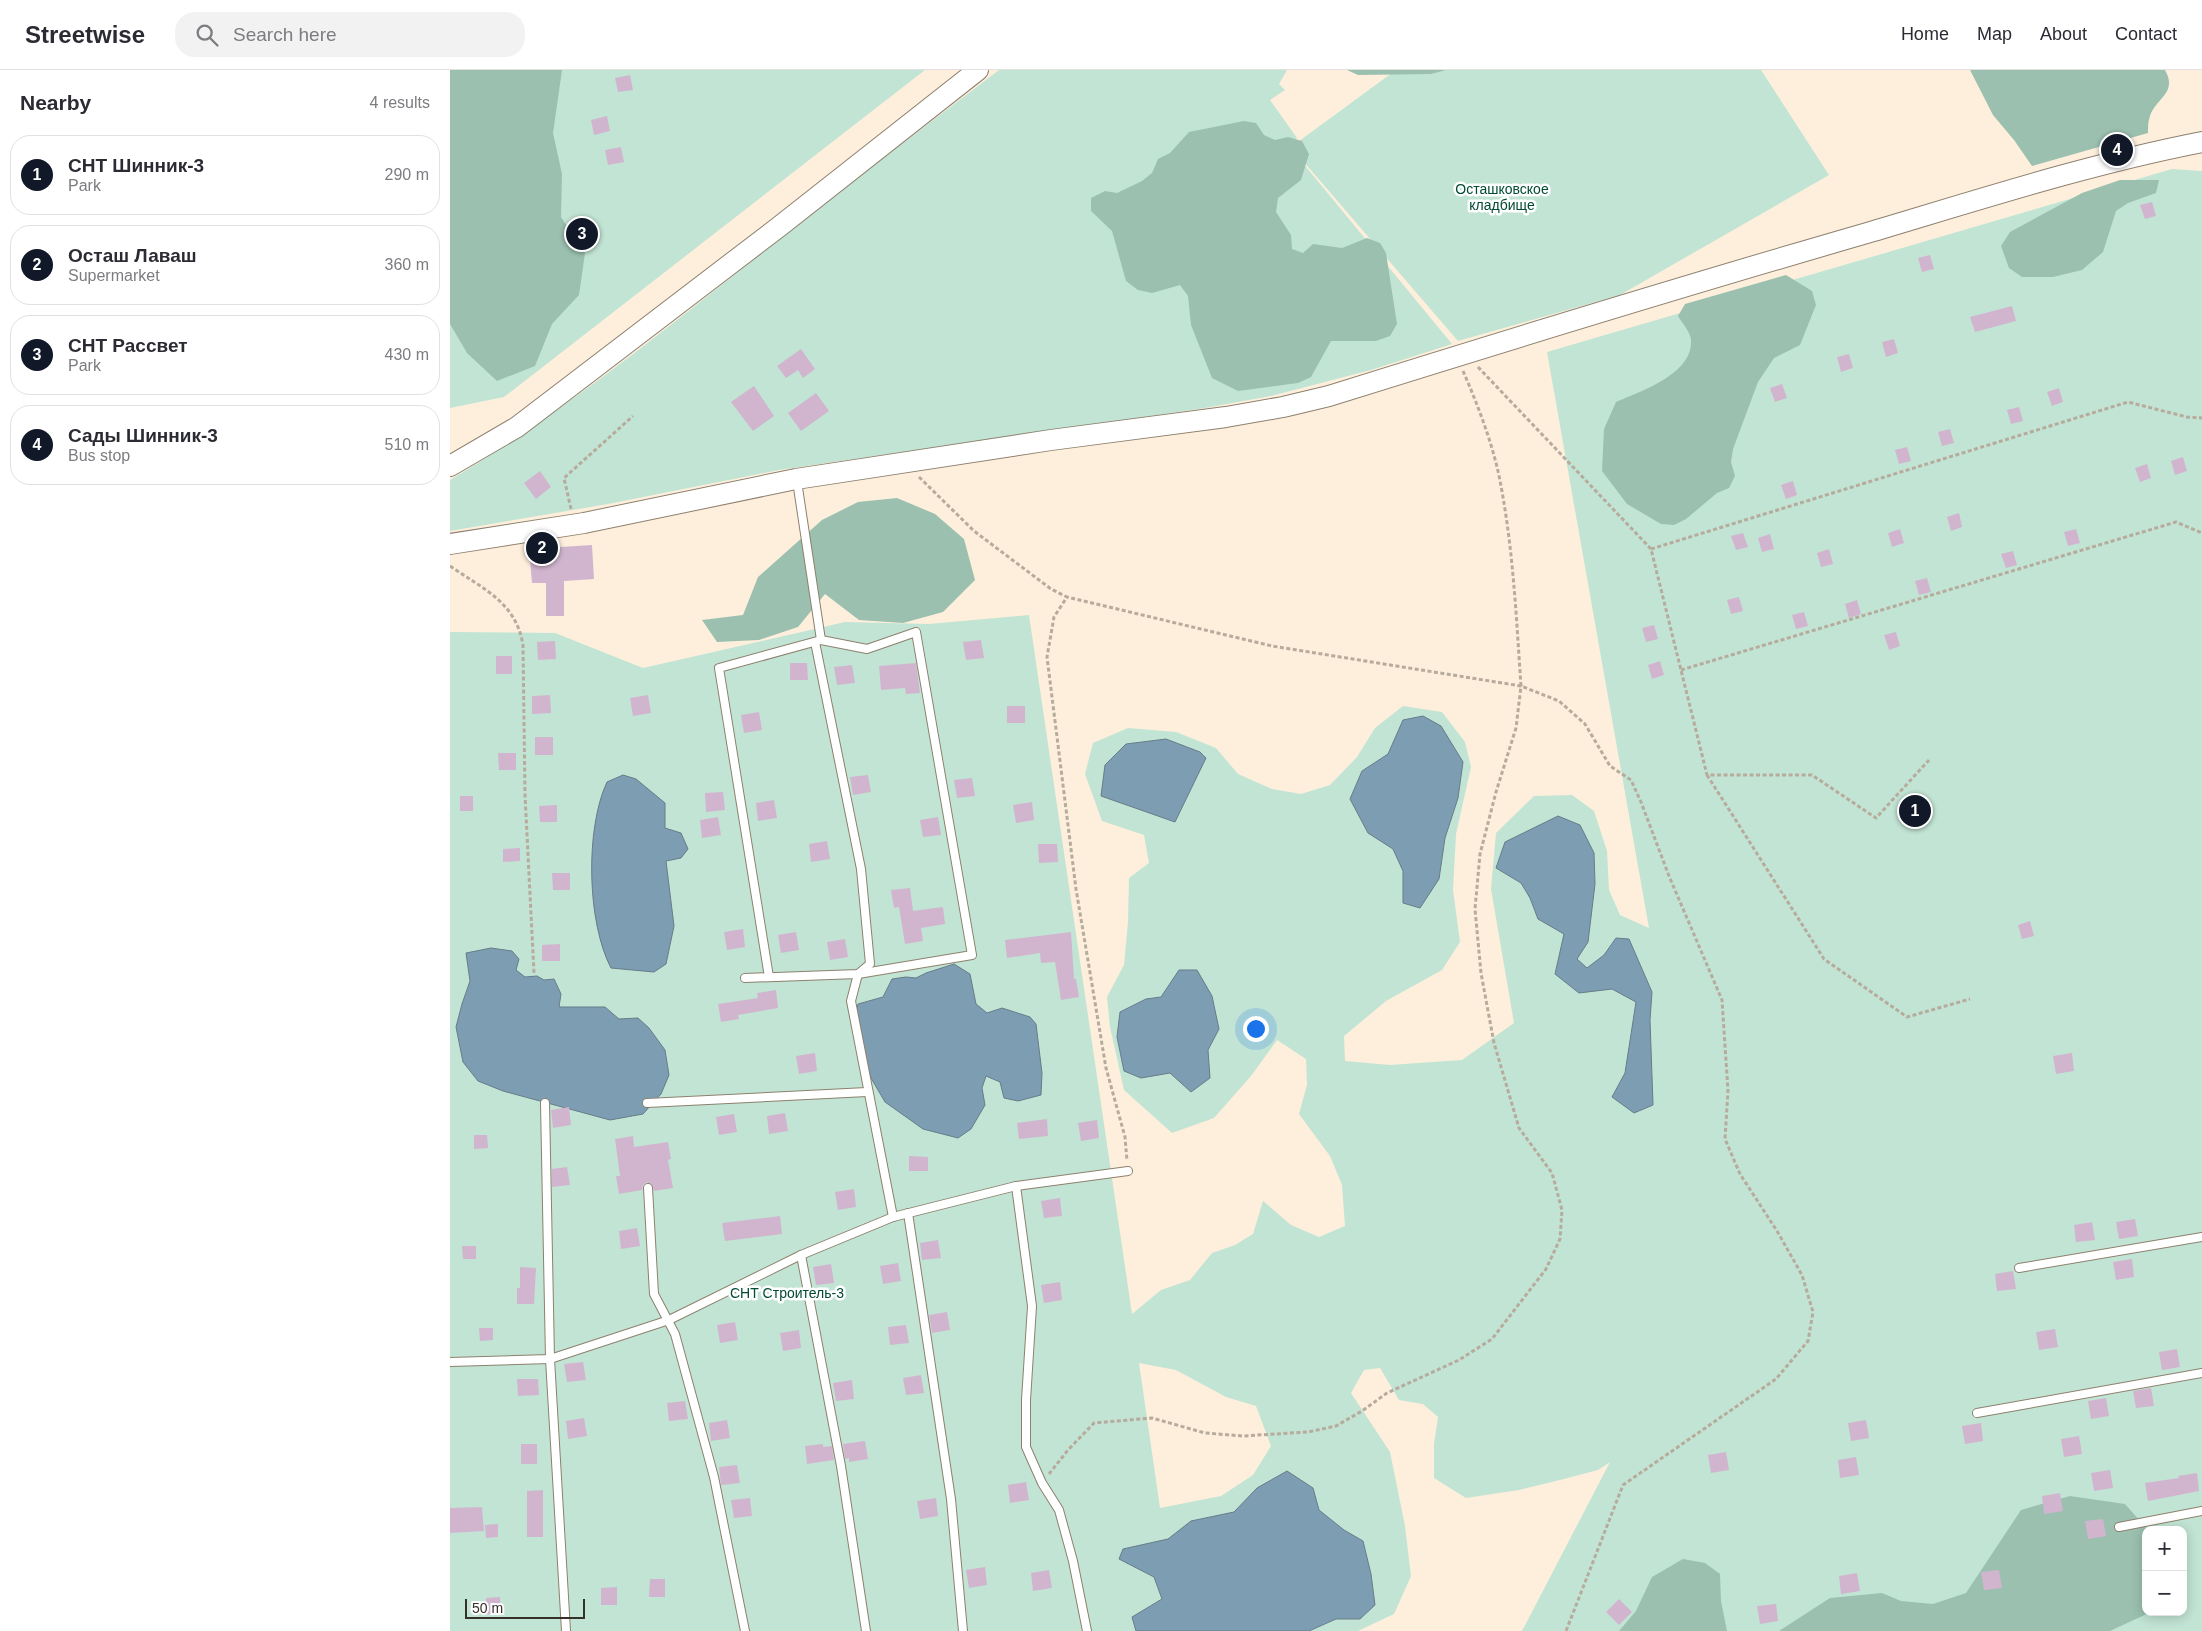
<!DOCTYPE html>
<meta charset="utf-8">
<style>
:root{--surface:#fff;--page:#f2f2f3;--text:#2b2b33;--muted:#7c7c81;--line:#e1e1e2;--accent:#111827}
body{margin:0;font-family:Arial,sans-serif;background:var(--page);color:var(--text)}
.controls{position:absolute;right:15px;bottom:15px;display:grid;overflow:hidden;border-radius:10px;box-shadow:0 2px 12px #0003}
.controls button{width:45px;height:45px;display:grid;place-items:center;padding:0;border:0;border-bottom:1px solid var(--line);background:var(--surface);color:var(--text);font:25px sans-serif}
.scale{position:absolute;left:15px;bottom:12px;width:120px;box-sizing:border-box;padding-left:5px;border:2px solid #353028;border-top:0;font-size:14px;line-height:18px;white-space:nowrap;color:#353028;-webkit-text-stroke:4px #fefefe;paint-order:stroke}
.you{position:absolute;left:805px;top:958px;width:18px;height:18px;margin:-12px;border:4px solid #fff;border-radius:50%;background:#1a73e8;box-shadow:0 0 0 8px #1a73e833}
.badge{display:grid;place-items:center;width:32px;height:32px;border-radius:50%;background:var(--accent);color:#fff;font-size:16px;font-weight:700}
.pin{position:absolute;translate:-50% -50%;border:2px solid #fff;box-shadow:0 1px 5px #0006}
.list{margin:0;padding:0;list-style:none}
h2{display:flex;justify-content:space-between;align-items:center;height:65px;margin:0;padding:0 20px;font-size:21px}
h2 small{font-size:16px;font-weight:400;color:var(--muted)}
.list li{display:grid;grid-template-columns:32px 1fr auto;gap:15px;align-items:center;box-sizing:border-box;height:80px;margin:0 10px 10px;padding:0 10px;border:1px solid var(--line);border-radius:20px}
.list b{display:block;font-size:19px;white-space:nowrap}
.list p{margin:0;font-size:16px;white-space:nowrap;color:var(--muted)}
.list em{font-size:16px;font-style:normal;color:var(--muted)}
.icon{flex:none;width:28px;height:28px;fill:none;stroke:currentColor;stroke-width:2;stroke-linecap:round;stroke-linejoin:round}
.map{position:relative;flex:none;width:1752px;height:1561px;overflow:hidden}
header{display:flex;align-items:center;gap:30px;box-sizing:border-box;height:70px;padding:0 25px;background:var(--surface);border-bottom:1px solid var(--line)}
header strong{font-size:24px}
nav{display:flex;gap:28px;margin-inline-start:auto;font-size:18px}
.search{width:350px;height:45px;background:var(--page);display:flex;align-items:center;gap:12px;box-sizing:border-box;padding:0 18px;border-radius:20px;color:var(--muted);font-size:19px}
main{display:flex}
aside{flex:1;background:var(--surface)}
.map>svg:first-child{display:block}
.green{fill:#c2e4d4;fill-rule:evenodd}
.forest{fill:#9bc0af}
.water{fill:#7d9db3;stroke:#677c89}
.building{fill:#d1b5cf}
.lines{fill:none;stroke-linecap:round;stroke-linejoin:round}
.service-casing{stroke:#8d806e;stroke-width:10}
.tertiary-casing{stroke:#8d806e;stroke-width:22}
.path{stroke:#b6ab9c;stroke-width:3;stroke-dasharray:4 2.5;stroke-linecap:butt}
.service{stroke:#fff;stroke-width:8}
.tertiary{stroke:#fff;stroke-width:20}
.labels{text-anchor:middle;stroke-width:5;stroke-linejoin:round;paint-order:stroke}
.park-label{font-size:14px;fill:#004b34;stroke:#fefefe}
</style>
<header>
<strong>Streetwise</strong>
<div class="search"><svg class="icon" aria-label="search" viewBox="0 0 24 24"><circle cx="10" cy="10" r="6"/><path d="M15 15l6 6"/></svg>Search here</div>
<nav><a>Home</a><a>Map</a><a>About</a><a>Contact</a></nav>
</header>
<main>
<aside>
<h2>Nearby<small>4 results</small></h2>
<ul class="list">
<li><span class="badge">1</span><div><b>СНТ Шинник-3</b><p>Park</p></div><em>290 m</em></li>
<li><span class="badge">2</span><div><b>Осташ Лаваш</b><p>Supermarket</p></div><em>360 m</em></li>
<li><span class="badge">3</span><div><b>СНТ Рассвет</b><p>Park</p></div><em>430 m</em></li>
<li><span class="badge">4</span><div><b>Сады Шинник-3</b><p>Bus stop</p></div><em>510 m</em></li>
</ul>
</aside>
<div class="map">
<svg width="1752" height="1561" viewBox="0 0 1752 1561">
<rect width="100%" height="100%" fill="#fdefdc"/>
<g class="green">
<polygon points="0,0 475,0 54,327 0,338"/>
<path d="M549,0h288l-8,14 6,6 -15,10 27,38 -9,7 164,199 -81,26 -100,26 -66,12 -426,62 -171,34 -158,27v-51c114,-68 217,-152 321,-234 75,-60 152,-118 228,-176z"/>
<polygon points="946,0 1311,0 1379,105 1170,225 1008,271 841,77"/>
<path d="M1722,99l30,2v1460h-680l88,-169 -12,8 -34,9 -45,11 -53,8 -32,-20v-34l4,-27 -15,-13 -24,-4 -19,-32 -16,2 -13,23 39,59 15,74 6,50 -17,38 -36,17h-908v-999l105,1 88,35 202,-46 84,2 100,-9 103,699 29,-24 29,-10 22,-27 23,-8 18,-11 10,-33 28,24 28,12 26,-11 -3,-41 -12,-29 -31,-42 8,-29 -1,-26 -29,-19 -26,36 -37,42 -42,15 -48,-43 -14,-63 -3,-30 17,-32 4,-43 1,-44 20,-15 -5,-28 -42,-14 -17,-47 8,-31 35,-15 48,4 40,16 22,26 34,15 29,5 29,-9 27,-28 18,-29 28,-22 39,6 23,30 6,25 -15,67 -3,56 7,52 -18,28 -56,31 -42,35 1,25 45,4 72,-5 52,-37 -23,-134 5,-56 38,-37 38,-1 22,16 13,40 2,39 11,25 29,13 -102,-576zM689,1293l37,7 50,27 30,9 15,40 -18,29 -32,21 -61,12zM1696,1460h37v82h-37z"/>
</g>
<g class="forest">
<polygon points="0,0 112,0 103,63 112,104 111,147 135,183 129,225 102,254 85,296 47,311 17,283 0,254"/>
<polygon points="897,0 996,0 981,4 908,5"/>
<path d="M1520,0h195c13,23 -9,28 -15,46 -2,5 -2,11 -2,17l-116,33 -18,-26 -21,-25z"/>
<polygon points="794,51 806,53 814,65 825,70 838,67 852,71 859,84 851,110 828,128 826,142 841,165 842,179 853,183 863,174 892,178 917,168 930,173 936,183 947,254 940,266 926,271 881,271 861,307 848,313 788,321 762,308 741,255 738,226 730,215 702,223 688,220 676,211 662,161 641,141 641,128 655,121 667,123 692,111 702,103 708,89 720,83 739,62"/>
<polygon points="1670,110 1709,110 1706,123 1678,133 1666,141 1653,182 1632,200 1603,207 1572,207 1559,198 1551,176 1560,162 1632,123"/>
<path d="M1336,205l26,16 4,14 -16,40 -26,13 -16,24 -25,67 -2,13 4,14 -6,12 -12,5 -31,26 -12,6 -13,-1 -34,-20 -25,-33 2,-42 12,-27c25,-11 77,-28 75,-62 0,-7 -9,-17 -13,-24l7,-12z"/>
<polygon points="447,428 485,444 514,469 525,510 493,542 453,553 409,550 375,524 348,557 309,570 267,572 252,550 293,545 308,507 372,450 408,432"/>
<polygon points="1620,1426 1675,1434 1698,1460 1696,1460 1696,1542 1701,1542 1660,1561 1329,1561 1380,1528 1432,1523 1451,1531 1483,1534 1516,1523 1571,1440"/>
<polygon points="1233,1489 1255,1493 1270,1504 1271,1531 1277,1561 1169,1561 1186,1541 1202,1507"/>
</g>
<g class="water">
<polygon points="973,646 991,656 1013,692 1008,728 995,768 989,809 970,838 953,833 953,801 943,779 918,763 900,729 912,701 938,684 953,650"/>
<polygon points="716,669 750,682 756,688 725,752 651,726 655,695 676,674"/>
<path d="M173,705l13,4 29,24v25l16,5 7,16 -7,9 -15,3 8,65 -8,38 -12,8 -43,-4c-24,-46 -26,-139 -4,-186z"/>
<polygon points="1108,746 1130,755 1144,783 1145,814 1138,872 1127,889 1137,898 1154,885 1166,868 1179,869 1202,922 1200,950 1203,1035 1184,1043 1162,1027 1175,1003 1186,932 1162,919 1129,923 1105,904 1114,864 1088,849 1080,828 1071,813 1046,798 1055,772"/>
<polygon points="41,878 62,881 69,889 66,900 75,907 87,906 94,910 104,909 111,924 109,937 155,937 169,949 188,948 199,958 215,980 219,1005 211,1024 193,1044 160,1050 53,1021 28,1011 13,992 6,957 12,934 20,911 16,883"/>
<polygon points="504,894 520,904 526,934 537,943 552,938 580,947 586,954 592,1003 591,1025 568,1031 554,1028 550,1012 536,1006 532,1018 535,1035 521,1059 508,1068 473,1059 435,1032 421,1008 409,968 406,942 408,934 433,927 442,909 456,907 466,908 476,903"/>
<polygon points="729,900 747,900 762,926 769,959 758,980 760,1008 741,1022 720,1003 691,1008 674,1001 667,967 670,942 696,929 711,927"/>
<polygon points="837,1401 863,1418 869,1440 894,1460 913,1471 921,1504 925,1535 910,1549 886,1549 859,1561 686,1561 682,1547 712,1529 704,1507 669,1489 673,1479 718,1469 741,1451 784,1442 807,1418"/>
</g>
<g class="building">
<polygon points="180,5 183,20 168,22 165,8"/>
<polygon points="157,46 160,61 144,65 141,50"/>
<polygon points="171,77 174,92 158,95 155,80"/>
<polygon points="1702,132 1706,146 1695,149 1690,135"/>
<polygon points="1480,185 1484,199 1472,202 1468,188"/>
<polygon points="1562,236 1566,251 1525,262 1520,247"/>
<polygon points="1444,269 1448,283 1436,287 1432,272"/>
<polygon points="351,279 365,299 353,308 348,300 336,308 327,296"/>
<polygon points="1399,284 1403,298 1391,302 1387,287"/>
<polygon points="1332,314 1337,328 1325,332 1320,318"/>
<polygon points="304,316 324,346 303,361 281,332"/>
<polygon points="1609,318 1613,332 1602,336 1597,322"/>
<polygon points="366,323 379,341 351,361 338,343"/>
<polygon points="1569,337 1573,351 1561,354 1557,340"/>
<polygon points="1500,359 1504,373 1492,376 1488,362"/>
<polygon points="1457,377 1461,391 1449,394 1445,380"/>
<polygon points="1733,387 1737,401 1725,405 1721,391"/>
<polygon points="1697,394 1701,408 1690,412 1685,398"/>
<polygon points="90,401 101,417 86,429 74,413"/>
<polygon points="1343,411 1347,425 1336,429 1331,415"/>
<polygon points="1509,443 1512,457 1501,461 1497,447"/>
<polygon points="1450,459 1454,473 1442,477 1438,463"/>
<polygon points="1626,459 1630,473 1618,476 1614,462"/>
<polygon points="1293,463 1298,477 1286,480 1281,466"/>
<polygon points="1320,464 1324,479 1312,482 1308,468"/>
<polygon points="142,475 144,509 114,511 114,546 96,546 96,513 82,513 79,479"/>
<polygon points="1379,479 1383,494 1371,497 1367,483"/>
<polygon points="1563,481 1567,495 1556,498 1551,484"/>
<polygon points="1477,508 1481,522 1469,525 1465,511"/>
<polygon points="1289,527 1293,541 1281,544 1277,530"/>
<polygon points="1407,530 1411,544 1399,548 1395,534"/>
<polygon points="1354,542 1358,556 1346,559 1342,545"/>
<polygon points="1204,555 1208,569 1196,572 1192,558"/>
<polygon points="1446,562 1450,576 1439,580 1434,565"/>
<polygon points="531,570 534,588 516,590 513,572"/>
<polygon points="105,571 106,589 88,590 87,572"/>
<rect x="46" y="586" width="16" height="18"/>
<polygon points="1210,591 1214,605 1202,609 1198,595"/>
<polygon points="340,593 357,593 358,610 340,610"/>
<polygon points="466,593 470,623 456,624 455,618 431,620 429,596"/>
<polygon points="402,595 405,613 387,615 384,597"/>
<polygon points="100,625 101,643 82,644 82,626"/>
<polygon points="198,625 201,643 183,646 180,628"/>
<rect x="557" y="636" width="18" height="17"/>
<polygon points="309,642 312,660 294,663 291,645"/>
<rect x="85" y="667" width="18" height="18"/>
<polygon points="48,683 66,683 66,700 49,700"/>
<polygon points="418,705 421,722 403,725 400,707"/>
<polygon points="522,708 525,726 507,728 504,710"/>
<polygon points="273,722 275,740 256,742 255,723"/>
<rect x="10" y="726" width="13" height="15"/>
<polygon points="324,730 327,748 308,751 306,733"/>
<polygon points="582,732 584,750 566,753 563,735"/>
<polygon points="107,735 107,752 90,752 89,736"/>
<polygon points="268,747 271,765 252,768 250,750"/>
<polygon points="488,747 491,765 473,767 470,750"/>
<polygon points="377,771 380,789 361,792 359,774"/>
<polygon points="588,774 607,774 608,792 589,793"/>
<polygon points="70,778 70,791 53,792 53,779"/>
<polygon points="102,803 120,803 120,820 103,820"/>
<polygon points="460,818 463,841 493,837 495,854 471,858 473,871 455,874 449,837 444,838 441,820"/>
<polygon points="1580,851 1584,866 1572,869 1568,855"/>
<polygon points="293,859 295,877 277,880 274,862"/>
<polygon points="346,862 349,880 331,883 328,865"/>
<polygon points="621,862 624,909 626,909 629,927 611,930 605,892 591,893 590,883 557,888 555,870"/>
<polygon points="395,869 398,887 380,890 377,872"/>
<polygon points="110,874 110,891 92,891 92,875"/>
<polygon points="326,920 328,938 288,945 289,949 271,952 268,934 308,928 307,923"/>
<polygon points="365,983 367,1001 349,1004 346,986"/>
<polygon points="1622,983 1624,1001 1606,1004 1603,986"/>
<polygon points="119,1037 121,1055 103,1058 101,1040"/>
<polygon points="335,1043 338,1061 319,1064 317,1046"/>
<polygon points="284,1044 287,1062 269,1065 266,1047"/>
<polygon points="597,1049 598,1066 569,1069 567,1053"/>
<polygon points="647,1050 649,1068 631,1071 628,1053"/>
<polygon points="24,1065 37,1065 38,1078 24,1079"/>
<polygon points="183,1066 184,1077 218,1072 221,1089 218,1090 223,1118 204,1121 202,1115 197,1112 193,1115 192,1120 169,1124 166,1106 170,1106 165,1069"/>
<polygon points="459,1086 478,1087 478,1101 459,1101"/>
<polygon points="117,1097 120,1115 102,1117 102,1099"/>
<polygon points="404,1119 406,1137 388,1140 385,1122"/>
<polygon points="610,1128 612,1146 594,1148 591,1131"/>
<polygon points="330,1146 332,1164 275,1171 272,1153"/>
<polygon points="1685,1149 1688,1166 1669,1169 1666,1152"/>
<polygon points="1642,1152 1645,1170 1626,1172 1624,1155"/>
<polygon points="187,1158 190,1176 171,1179 169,1161"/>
<polygon points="488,1170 491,1188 472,1190 470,1173"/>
<polygon points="12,1176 26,1176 26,1189 13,1189"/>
<polygon points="1682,1189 1684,1207 1666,1210 1663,1192"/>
<polygon points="448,1193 451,1211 433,1214 430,1196"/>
<polygon points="381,1194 384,1213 366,1215 363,1197"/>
<polygon points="70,1197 86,1198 84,1234 67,1234 67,1218 70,1218"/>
<polygon points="1563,1201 1566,1219 1547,1221 1545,1204"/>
<polygon points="610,1212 612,1230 594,1233 591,1215"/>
<polygon points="497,1242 500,1260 482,1263 479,1245"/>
<polygon points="285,1252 288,1270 270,1273 267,1255"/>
<polygon points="456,1255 459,1273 440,1275 438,1257"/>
<polygon points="29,1258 43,1258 43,1270 30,1271"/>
<polygon points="1605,1259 1608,1277 1589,1280 1586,1262"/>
<polygon points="349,1260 351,1278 333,1281 330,1263"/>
<polygon points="1727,1279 1730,1297 1712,1300 1709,1282"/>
<polygon points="133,1292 136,1310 117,1312 114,1294"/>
<polygon points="471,1305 474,1323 456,1325 453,1308"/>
<polygon points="67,1309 88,1309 89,1325 68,1326"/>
<polygon points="402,1310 404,1329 386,1331 383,1313"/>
<polygon points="1701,1318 1704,1336 1686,1338 1683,1321"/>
<polygon points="1656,1328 1659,1346 1641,1349 1638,1331"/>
<polygon points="235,1331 238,1349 219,1351 217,1333"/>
<polygon points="134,1348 137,1366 118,1369 116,1351"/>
<polygon points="277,1350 280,1368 261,1371 259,1353"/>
<polygon points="1416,1350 1419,1368 1401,1371 1398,1353"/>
<polygon points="1531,1353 1533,1371 1515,1374 1512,1356"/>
<polygon points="1629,1366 1632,1384 1614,1387 1611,1369"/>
<polygon points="415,1371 418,1389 399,1392 399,1388 395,1389 393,1374"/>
<rect x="71" y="1374" width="16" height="20"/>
<polygon points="373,1374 373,1377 382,1376 384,1390 357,1394 355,1376"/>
<polygon points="1276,1382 1279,1400 1261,1403 1258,1385"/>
<polygon points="1406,1387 1409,1405 1390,1408 1388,1390"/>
<polygon points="287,1395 290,1413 271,1415 269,1397"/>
<polygon points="1660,1400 1663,1418 1644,1421 1641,1403"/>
<polygon points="1747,1403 1749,1421 1698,1431 1695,1413 1729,1408 1728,1406"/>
<polygon points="576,1412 579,1430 560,1433 558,1415"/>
<polygon points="93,1420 93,1467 77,1467 77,1421"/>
<polygon points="1610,1423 1613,1441 1594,1444 1592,1426"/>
<polygon points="300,1428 302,1446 284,1448 281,1430"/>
<polygon points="486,1428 488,1446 470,1449 467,1431"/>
<polygon points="32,1437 34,1461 0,1463 0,1438"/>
<polygon points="1653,1449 1656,1466 1638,1469 1635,1451"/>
<polygon points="48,1454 48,1467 36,1468 35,1455"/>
<polygon points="535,1497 537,1515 519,1518 516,1500"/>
<polygon points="599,1500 602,1518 583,1521 581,1503"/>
<polygon points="1549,1500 1552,1518 1534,1520 1531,1502"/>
<polygon points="1407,1503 1410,1521 1391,1524 1389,1506"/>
<polygon points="200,1509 215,1509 215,1527 199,1527"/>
<polygon points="167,1517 167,1535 151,1535 151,1518"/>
<polygon points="50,1527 51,1544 37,1544 36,1528"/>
<polygon points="1169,1529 1182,1542 1169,1555 1156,1542"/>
<polygon points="1326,1534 1328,1551 1310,1554 1307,1536"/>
</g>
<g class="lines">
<g class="service-casing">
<g id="service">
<polyline points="347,411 371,570"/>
<polyline points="365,572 411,799 420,894 408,904 401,931 443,1147"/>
<polyline points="295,908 408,904 522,885 466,562 417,579 371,570 269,598 319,907"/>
<polyline points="95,1033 100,1289 116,1561"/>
<polyline points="197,1033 417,1022"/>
<polyline points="566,1116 582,1236 576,1330 576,1377 592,1413 609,1440 623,1491 637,1561"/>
<polyline points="198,1118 204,1224 225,1264 264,1407 295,1561"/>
<polyline points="458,1143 501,1429 513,1561"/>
<polyline points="351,1185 391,1396 416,1561"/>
<polyline points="1569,1198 1752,1167"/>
<polyline points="0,1292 100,1289 219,1250 351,1185 443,1147 566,1116 678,1101"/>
<polyline points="1527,1343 1752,1303"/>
<polyline points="1669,1457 1752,1441"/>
</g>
</g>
<g class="tertiary-casing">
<g id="tertiary">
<polyline points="0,396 67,357 330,156 528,0"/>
<path d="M0,474l134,-21 212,-44 255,-39 175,-23 57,-10 46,-11c179,-56 358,-111 538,-163 111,-33 222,-69 335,-91"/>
</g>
</g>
<g class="path">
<polyline points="1028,297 1201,479 1257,705 1362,705 1426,748 1479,690"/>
<path d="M1013,301c14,32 27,66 35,100 15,71 18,143 23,215l38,15 26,23 25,42 21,14 10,22 28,74 53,124 6,91 -3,48 15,35 37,57 25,44 11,37 -5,29 -32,38 -153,106 -57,146"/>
<polyline points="469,407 524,461 601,519 617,527 604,547 597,587 626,819 656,998 675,1067 677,1091"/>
<polyline points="121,439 114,408 183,346"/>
<polyline points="1201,479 1678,332 1737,347 1752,348"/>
<path d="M0,496c33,23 66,36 73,79l2,150 9,178"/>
<polyline points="1231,600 1726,452 1752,463"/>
<polyline points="1257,705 1374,889 1457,947 1520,929"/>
<polyline points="599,1404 618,1380 644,1353 702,1348 755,1363 793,1366 858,1362 886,1356 912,1341 937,1323 1009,1290 1042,1269 1096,1199 1110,1169 1112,1140 1102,1103 1069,1058 1044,973 1031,903 1025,839 1030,784 1046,722 1066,658 1071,616 822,576 617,527"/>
</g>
<use href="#service" class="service"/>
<use href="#tertiary" class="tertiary"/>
</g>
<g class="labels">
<g class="park-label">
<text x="1052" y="124">Осташковское<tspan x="1052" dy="16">кладбище</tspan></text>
<text x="337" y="1228">СНТ Строитель-3</text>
</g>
</g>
</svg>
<div class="controls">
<button>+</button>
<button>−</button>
</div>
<div class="scale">50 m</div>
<div class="you"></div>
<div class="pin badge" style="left:1465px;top:741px">1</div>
<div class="pin badge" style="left:92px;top:478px">2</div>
<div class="pin badge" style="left:132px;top:164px">3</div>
<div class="pin badge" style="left:1667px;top:80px">4</div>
</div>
</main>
